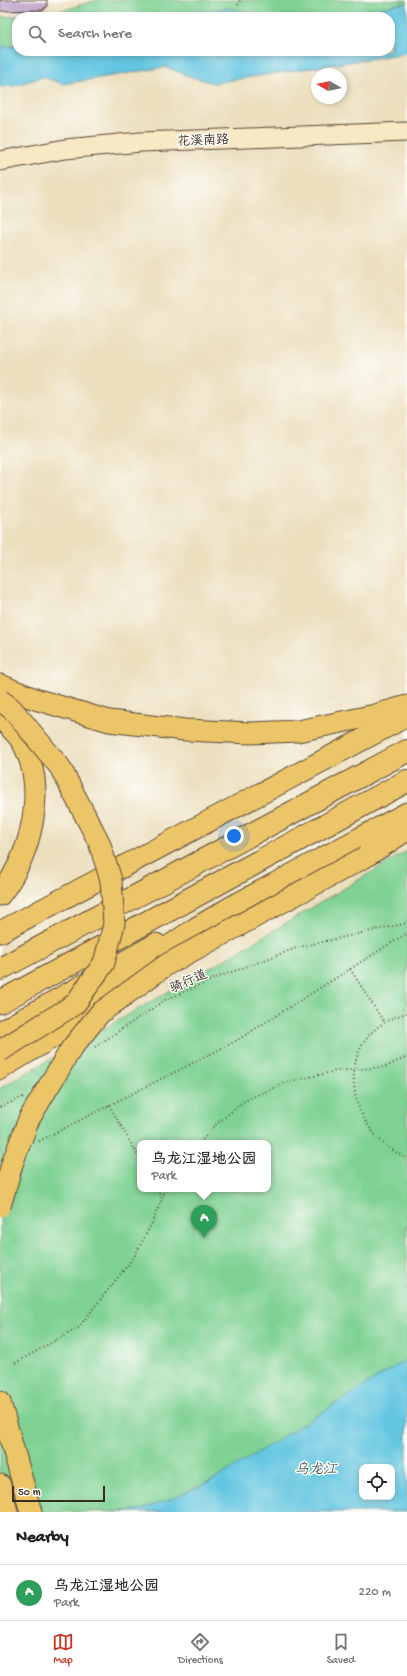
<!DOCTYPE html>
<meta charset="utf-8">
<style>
:root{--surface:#fff;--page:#f6f6f6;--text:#222;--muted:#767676;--line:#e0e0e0;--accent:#c8321e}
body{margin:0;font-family:"Gochi Hand","LXGW WenKai TC",sans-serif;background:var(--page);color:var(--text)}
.controls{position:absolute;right:12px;bottom:12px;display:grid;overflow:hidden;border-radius:8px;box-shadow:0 2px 6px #0003}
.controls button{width:36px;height:36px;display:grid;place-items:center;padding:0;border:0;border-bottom:1px solid var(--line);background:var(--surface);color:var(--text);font:20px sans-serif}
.compass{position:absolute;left:311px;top:68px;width:36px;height:36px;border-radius:50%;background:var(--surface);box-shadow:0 2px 6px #0003;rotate:279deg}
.scale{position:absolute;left:12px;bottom:10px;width:93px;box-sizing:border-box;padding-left:4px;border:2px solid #3b2a1e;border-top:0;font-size:11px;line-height:14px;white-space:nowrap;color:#3b2a1e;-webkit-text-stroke:3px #fdfcf7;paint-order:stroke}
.you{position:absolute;left:234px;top:836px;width:14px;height:14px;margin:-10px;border:3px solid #fff;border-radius:50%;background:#1a73e8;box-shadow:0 0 0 6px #1a73e833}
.badge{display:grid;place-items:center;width:26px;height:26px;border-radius:50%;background:var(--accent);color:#fff;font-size:13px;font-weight:700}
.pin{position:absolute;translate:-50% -33px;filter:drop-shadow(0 1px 2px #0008)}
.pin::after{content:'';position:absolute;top:21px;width:14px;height:12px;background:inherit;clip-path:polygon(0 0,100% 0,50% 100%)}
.popup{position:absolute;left:137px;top:1140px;width:134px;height:52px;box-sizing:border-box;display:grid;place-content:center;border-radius:8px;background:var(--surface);filter:drop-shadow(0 1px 3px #0005);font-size:13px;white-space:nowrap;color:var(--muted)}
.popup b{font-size:15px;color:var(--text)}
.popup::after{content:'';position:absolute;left:50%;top:100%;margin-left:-8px;border:8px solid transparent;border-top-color:var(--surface)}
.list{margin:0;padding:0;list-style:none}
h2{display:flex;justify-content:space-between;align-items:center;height:52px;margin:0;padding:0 16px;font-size:17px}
h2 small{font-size:13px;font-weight:400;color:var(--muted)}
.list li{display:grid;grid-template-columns:26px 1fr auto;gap:12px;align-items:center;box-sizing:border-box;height:56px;padding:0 16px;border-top:1px solid var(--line)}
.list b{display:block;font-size:15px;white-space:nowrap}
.list p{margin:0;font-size:13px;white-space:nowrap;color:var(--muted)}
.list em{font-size:13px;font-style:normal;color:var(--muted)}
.icon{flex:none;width:22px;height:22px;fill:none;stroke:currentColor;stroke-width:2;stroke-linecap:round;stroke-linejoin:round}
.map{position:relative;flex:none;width:407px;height:1512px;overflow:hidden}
.search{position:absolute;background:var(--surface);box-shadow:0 2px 6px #0003;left:12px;right:12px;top:12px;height:44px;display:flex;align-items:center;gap:10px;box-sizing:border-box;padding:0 14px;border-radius:16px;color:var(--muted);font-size:15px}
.sheet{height:108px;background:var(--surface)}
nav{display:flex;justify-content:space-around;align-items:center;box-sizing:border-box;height:56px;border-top:1px solid var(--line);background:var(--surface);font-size:11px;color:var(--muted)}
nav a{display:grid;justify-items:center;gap:2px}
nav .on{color:var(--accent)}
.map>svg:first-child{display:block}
.green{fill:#7ed193;stroke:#5c7e58;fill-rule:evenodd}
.water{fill:#63c6e1;stroke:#4f7880;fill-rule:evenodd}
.building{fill:#bb9cc5}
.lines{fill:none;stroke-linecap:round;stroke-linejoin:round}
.secondary-casing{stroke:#564536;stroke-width:21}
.primary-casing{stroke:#564536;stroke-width:23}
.highway-casing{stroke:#564536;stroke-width:24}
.path{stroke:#564536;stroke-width:2;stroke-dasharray:1 3;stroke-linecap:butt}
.secondary{stroke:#f8e8c3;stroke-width:19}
.primary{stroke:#edc569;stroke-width:21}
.highway{stroke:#edc569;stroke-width:22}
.primary-bridge-casing{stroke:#564536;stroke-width:23;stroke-linecap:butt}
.primary-bridge{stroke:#edc569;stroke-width:21}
.labels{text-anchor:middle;stroke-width:3;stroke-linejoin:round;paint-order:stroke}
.street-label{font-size:13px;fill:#3b2a1e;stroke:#fdfcf7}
.water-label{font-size:14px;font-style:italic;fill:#475958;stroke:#fdfcf7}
</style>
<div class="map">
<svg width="407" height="1512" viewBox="0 0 407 1512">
<rect width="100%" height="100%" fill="#fdfcf7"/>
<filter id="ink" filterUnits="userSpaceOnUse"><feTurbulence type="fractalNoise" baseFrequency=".025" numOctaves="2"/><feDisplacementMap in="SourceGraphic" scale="8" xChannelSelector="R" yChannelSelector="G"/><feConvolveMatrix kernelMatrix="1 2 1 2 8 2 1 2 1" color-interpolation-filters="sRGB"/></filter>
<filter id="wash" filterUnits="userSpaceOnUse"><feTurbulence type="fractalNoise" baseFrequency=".012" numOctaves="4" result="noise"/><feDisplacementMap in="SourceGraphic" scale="16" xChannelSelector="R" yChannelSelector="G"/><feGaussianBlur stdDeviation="0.9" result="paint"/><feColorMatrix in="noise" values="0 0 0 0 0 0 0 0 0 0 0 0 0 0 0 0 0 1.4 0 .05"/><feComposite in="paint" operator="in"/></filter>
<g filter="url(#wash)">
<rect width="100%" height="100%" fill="#ecdfbe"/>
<g class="green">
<polygon points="97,0 407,0 407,3 331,17 261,17 229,8 172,17 17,17 17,46 0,47 0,17 51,14"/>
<path d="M407,851v537l-191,124h-216v-424l217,-124zM140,1143h128v46h-128z"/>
</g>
<g class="water">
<polygon points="407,3 407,53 213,83 192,77 166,67 63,84 43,77 13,86 0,87 0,47 17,46 17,51 390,51 390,17 331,17"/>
<polygon points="229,8 261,17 172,17"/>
<path d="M407,1359v153h-292l28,-3 25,-9 44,-19zM362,1467h30v30h-30z"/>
</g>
<g id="blocks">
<polygon class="building" points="0,0 47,0 47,7 44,8 44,10 0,11"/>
</g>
</g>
<g filter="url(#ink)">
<use href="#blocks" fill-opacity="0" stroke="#564536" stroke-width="1"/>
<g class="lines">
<g class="secondary-casing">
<polyline id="secondary" points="0,161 65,149 141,142 407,132"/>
</g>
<g class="primary-casing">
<g id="primary">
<polyline points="0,685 35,699 109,721 185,730 251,733 298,731 371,716 407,706"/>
<path d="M0,717c7,8 19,18 24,28 23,47 7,110 -24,150"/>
<polyline points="365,857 407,830"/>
<polyline points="0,932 407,716"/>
<polyline points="0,1032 156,944"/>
<polyline points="0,1069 66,1029 159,953 196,928 233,906 407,813"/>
<polyline points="0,1402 31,1512"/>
<polyline points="0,1485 7,1512"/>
</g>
</g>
<g class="highway-casing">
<g id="highway">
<polyline points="0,969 407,751"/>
<polyline points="0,1002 407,781"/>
</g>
</g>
<g class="path">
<polyline points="238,5 240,0"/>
<polyline points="350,969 384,1022"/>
<path d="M407,1013c-77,20 -65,117 0,145"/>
<polyline points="95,1047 165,1000 213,979 299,947 407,923"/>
<polyline points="109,1105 140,1159"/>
<polyline points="0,1107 23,1097"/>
<polyline points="39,1141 236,1041 407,933"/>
<polyline points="200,1143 213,1127 244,1101 284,1083 336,1071 385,1067 407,1057"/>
<polyline points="157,1189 162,1198"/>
<polyline points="15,1363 78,1328 134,1257 151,1225 166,1189"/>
</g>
<use href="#secondary" class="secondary"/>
<use href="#primary" class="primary"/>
<use href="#highway" class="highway"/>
<g class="primary-bridge-casing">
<g id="primary-bridge">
<polyline points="0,700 12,709 60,767 99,842 111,880 114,924 104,963 75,1004 0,1051"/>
<polyline points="0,1206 12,1164 29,1119 71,1049 100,1013 166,965 365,857"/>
</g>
</g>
<use href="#primary-bridge" class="primary-bridge"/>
</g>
</g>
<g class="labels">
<g class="street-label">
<text transform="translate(203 139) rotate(-2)" y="5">花溪南路</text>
<text transform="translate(188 980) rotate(-24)" y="5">骑行道</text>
</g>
<g class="water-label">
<text x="316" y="1473">乌龙江</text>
</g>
</g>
</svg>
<div class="controls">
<button><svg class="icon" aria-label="locate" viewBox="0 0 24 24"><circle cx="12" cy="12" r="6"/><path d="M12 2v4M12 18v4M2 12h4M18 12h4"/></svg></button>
</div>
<svg class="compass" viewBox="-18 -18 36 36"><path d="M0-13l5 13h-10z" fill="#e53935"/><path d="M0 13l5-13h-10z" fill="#767676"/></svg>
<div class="scale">50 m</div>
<div class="you"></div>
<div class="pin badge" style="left:204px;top:1238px;background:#2e9e5b">A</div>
<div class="popup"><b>乌龙江湿地公园</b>Park</div>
<div class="search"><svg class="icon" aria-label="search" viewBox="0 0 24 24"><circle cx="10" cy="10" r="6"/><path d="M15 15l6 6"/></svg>Search here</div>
</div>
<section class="sheet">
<h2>Nearby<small></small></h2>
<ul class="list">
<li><span class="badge" style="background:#2e9e5b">A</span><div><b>乌龙江湿地公园</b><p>Park</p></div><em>220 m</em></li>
</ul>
</section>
<nav>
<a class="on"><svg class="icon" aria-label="map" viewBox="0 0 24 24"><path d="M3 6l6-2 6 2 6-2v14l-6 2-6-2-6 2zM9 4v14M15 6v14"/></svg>Map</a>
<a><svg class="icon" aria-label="directions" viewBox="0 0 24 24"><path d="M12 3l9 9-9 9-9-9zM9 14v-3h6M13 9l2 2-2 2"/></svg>Directions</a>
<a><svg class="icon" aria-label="saved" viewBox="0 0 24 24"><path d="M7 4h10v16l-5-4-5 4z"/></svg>Saved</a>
</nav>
